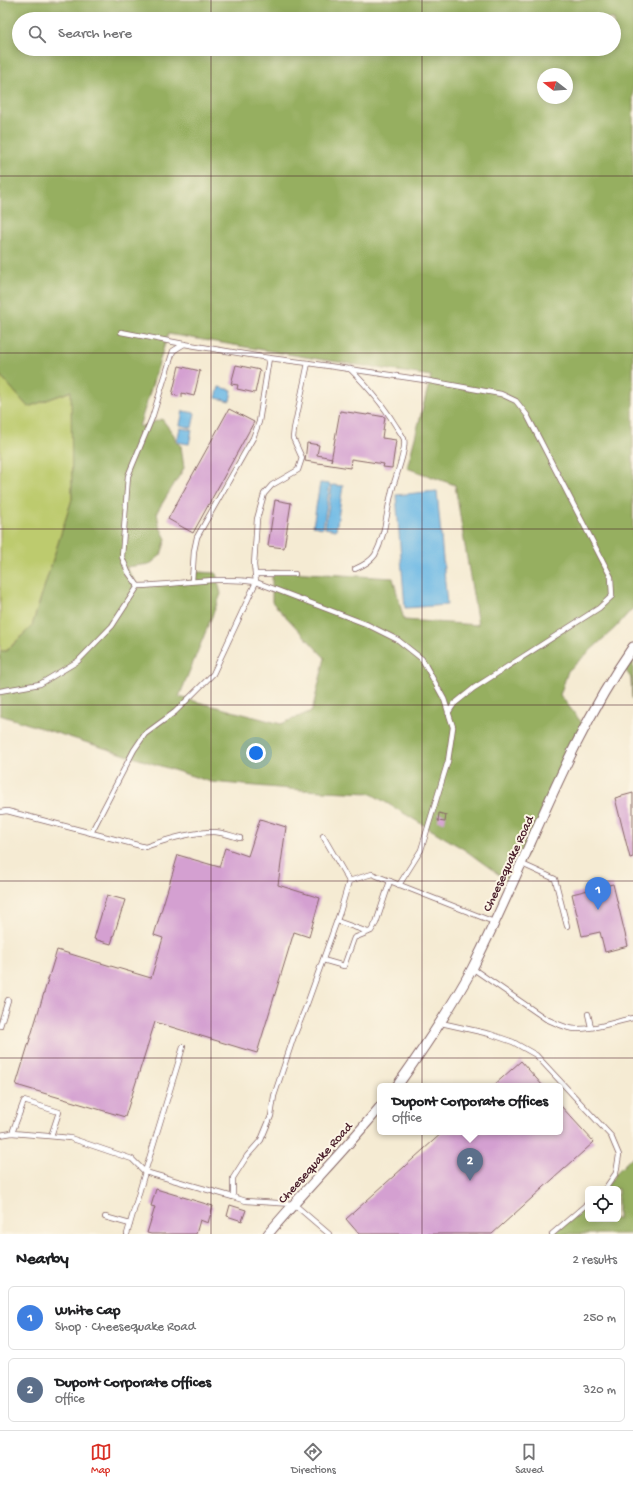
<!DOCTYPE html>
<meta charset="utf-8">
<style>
:root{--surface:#fff;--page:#f2f2f2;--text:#202124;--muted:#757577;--line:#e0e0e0;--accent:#d93025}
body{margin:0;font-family:"Gochi Hand",sans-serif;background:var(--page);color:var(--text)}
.controls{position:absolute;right:12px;bottom:12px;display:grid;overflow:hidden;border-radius:6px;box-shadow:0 2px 10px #0003}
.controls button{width:36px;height:36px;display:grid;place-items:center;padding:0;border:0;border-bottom:1px solid var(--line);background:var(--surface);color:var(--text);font:20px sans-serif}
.compass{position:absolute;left:537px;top:68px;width:36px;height:36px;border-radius:50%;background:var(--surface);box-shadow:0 2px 10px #0003;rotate:287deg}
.you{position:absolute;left:256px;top:753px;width:14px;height:14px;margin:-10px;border:3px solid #fff;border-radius:50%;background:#1a73e8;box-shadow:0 0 0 6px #1a73e833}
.badge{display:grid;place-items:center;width:26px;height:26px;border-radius:50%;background:var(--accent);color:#fff;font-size:13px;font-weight:700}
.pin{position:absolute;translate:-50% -33px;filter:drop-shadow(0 1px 2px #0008)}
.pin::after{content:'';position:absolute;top:21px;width:14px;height:12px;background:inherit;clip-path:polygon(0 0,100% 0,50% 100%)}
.popup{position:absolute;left:377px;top:1083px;width:186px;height:52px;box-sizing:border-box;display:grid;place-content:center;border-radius:6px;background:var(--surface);filter:drop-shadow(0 1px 3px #0005);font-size:13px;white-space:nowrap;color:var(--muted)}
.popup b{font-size:15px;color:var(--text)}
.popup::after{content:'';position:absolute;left:50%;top:100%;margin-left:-8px;border:8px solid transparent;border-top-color:var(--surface)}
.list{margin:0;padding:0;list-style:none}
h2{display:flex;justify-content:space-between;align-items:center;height:52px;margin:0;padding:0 16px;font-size:17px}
h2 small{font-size:13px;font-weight:400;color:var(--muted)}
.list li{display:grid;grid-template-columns:26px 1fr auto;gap:12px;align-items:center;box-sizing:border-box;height:64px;margin:0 8px 8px;padding:0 8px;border:1px solid var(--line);border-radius:6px}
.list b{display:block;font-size:15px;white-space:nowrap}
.list p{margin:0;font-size:13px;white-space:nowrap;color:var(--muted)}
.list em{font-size:13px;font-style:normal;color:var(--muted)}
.icon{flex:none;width:22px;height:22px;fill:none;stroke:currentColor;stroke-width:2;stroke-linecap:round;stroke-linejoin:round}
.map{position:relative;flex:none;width:633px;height:1234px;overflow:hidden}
.search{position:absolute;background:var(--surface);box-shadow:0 2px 10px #0003;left:12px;right:12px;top:12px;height:44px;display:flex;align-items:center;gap:10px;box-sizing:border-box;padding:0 14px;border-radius:22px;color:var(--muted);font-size:15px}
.sheet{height:196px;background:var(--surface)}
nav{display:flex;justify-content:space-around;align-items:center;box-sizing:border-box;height:56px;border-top:1px solid var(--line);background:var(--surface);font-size:11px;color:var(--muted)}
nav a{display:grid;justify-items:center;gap:2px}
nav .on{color:var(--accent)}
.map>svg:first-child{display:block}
.green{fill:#bdcb6e;stroke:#84754c}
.forest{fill:#96af61;stroke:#706746;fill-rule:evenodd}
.water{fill:#6bb8e5;stroke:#5a6c88}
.building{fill:#d4a0d1}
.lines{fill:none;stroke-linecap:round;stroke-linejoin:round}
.lane-casing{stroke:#866666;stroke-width:6}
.street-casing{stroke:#866666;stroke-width:11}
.lane{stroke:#fff;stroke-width:4.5}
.street{stroke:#fff;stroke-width:9}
.grid{fill:none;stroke:#4a1f2b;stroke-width:1;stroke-opacity:0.55}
.labels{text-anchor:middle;stroke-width:4;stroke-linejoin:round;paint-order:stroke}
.street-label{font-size:13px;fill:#4a1f2b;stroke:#fcf5e5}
</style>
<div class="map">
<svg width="633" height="1234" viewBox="0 0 633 1234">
<rect width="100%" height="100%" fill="#fcf5e5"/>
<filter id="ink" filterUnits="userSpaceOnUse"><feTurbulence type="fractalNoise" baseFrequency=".025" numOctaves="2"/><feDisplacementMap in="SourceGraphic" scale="8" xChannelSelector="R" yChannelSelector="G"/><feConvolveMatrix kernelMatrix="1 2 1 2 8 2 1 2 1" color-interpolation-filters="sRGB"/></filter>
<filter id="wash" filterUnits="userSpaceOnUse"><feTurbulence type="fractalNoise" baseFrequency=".012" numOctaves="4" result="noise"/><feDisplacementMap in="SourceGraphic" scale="16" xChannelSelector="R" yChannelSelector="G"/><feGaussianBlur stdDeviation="0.9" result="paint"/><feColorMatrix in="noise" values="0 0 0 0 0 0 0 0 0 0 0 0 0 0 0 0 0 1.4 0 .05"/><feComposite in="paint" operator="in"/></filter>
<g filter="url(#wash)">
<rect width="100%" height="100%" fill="#f5ebd3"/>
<polygon class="green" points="0,375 28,407 72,391 72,499 32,626 6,651 0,651"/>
<g class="forest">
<path d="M0,0h633v610h-2l-15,17 -48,44 -8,24 25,32 -73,157 -47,-34 -95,-57 -69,-3 -90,-8 -211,-67v-64h7l25,-25 40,-127 -1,-108 -43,16 -28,-32zM19,19h595v30h-595zM543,74h24v24h-24zM168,334l143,24 120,18 -24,92 48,17 23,140 -74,-5 -11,-42 -121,-7v31l53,56 -13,53 -31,13 -102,-27 42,-103 -5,-21 -19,-1 -5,9 -54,5 -12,-19 24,-3 11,-9 5,-16 -7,-14 -2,-13 27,-44 -3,-22 -5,-4 -2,-7 -12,-16 -23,8z"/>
<polygon points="633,647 633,699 632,698 631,678 621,664"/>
<polygon points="633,1156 633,1234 552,1234 588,1203 588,1219 618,1219 618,1189 605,1189 616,1173"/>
</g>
<g class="water">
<polygon points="219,387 232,390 230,401 216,398"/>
<polygon points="183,411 195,413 192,428 180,425"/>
<polygon points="180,428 192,430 189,444 177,442"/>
<polygon points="320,483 330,484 323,528 313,526"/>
<polygon points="332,485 343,486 336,530 325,528"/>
<polygon points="437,491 447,605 405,608 396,495"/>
</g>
<g id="blocks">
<g class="building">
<polygon points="236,365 260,370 255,393 237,389 238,385 231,384"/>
<polygon points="179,366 200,371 194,396 182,393 182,397 172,395"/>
<polygon points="229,409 254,422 193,533 168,519"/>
<polygon points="340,411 367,415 368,414 385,417 382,438 396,440 392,468 383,467 384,464 351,459 350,468 305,461 307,443 319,445 317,455 332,458 331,461"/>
<polygon points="275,500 291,503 284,548 268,546"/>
<polygon points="633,793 633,857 630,858 615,798"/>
<polygon points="439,813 446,815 445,822 438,821"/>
<polygon points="260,819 286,827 278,885 320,898 309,937 294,932 257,1053 155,1022 125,1117 16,1085 57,950 151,978 163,938 154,935 178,855 219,867 225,848 248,856"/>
<polygon points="613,884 628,946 605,952 600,932 582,936 572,894"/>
<polygon points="107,895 125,900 111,944 94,939"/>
<polygon points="521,1061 543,1086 493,1086"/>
<polygon points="560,1105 594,1142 492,1234 359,1234 346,1219 443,1132 560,1132"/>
<polygon points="156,1189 213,1206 208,1223 200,1220 196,1234 151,1234 147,1233 155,1207 151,1206"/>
<polygon points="230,1205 246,1210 242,1221 227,1216"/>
</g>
</g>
</g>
<g filter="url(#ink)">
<use href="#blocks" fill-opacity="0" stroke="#866666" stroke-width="1"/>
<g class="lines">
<g class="lane-casing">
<g id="lane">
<polyline points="121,332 184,344"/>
<polyline points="308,363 424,380 501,394 516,401 527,415 611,577 612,596 599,608 474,688 454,704 448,713"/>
<path d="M350,369c17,17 32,34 44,54 3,5 8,11 10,16 3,12 -11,43 -13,56 -5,20 -6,41 -16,60 -5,7 -13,11 -20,14"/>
<polyline points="255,574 295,574"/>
<polyline points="192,581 194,551 197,537 253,438 259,422 269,358"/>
<path d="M0,691l40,-7 38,-23 34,-35 26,-40c39,-1 78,-10 118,-4l110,42 32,16 24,19 22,40 9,28 -5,34 -27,89 -22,35"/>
<path d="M0,812l7,-1 138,36c20,-7 46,-15 68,-15 9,0 19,4 27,6"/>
<polyline points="91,833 134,750 145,734 175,712 213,674 256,582 254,565 257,519 264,494 272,485 298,470 302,458 293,438 294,429 308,363 269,358 184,344 173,351 152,418 128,476 122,557 128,572 138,586"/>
<polyline points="323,836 349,881"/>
<polyline points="522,864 555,879 567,926"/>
<polyline points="337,921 368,932"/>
<polyline points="323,960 344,966 354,938 371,931 376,923 390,881"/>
<path d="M472,968l74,51c7,3 15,7 23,9 18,4 45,-6 64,-10"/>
<polyline points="588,1014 591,1027"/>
<polyline points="441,1023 490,1034 513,1042 536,1055 611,1136 619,1155 616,1173 605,1189"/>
<polyline points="0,1026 8,1000"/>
<polyline points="0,1135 12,1133"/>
<polyline points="51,1136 59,1112 24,1101 12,1133 48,1136 70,1138 132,1159 145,1172 183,1047"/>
<polyline points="105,1217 130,1224"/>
<polyline points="127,1234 145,1172 233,1197"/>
<polyline points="329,1234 294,1204 246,1201 233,1197 233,1178 247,1156 261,1140 271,1116 274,1096 293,1039 307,1004 340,912 349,881 372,874 494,922"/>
<polyline points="552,1234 588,1203"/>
</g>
</g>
<g class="street-casing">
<g id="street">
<path d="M397,1086c27,-38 53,-76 75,-117 55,-107 92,-223 161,-322"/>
<path d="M268,1234c36,-43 76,-83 112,-127"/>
</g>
</g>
<use href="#lane" class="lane"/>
<use href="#street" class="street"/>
</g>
</g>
<path class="grid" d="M211,0v19M422,0v19M211,49v1185M422,49v1185M0,176h633M0,353h633M0,529h633M0,705h633M0,881h633M0,1058h633"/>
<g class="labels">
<g class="street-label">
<text transform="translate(507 863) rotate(-65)" y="5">Cheesequake Road</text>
<text transform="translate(314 1162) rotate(-48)" y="5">Cheesequake Road</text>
</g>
</g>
</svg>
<div class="controls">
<button><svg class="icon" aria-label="locate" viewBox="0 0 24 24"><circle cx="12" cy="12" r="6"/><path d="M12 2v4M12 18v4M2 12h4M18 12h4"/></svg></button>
</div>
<svg class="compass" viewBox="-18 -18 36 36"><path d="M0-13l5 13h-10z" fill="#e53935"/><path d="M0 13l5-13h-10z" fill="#757577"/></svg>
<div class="you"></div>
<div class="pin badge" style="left:598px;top:910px;background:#3f7fe0">1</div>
<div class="pin badge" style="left:470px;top:1181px;background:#5c6f8a">2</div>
<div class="popup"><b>Dupont Corporate Offices</b>Office</div>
<div class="search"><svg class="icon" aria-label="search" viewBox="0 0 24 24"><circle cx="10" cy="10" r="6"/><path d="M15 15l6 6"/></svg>Search here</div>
</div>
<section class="sheet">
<h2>Nearby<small>2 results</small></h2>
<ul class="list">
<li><span class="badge" style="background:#3f7fe0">1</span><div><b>White Cap</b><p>Shop · Cheesequake Road</p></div><em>250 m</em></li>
<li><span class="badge" style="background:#5c6f8a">2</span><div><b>Dupont Corporate Offices</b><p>Office</p></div><em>320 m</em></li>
</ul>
</section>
<nav>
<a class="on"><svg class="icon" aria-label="map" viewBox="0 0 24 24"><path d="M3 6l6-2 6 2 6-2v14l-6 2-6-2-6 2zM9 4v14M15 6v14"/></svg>Map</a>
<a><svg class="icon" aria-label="directions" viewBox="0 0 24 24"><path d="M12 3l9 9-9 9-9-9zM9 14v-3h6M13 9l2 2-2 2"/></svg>Directions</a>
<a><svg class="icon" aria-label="saved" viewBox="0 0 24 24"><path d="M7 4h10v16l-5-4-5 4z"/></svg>Saved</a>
</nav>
